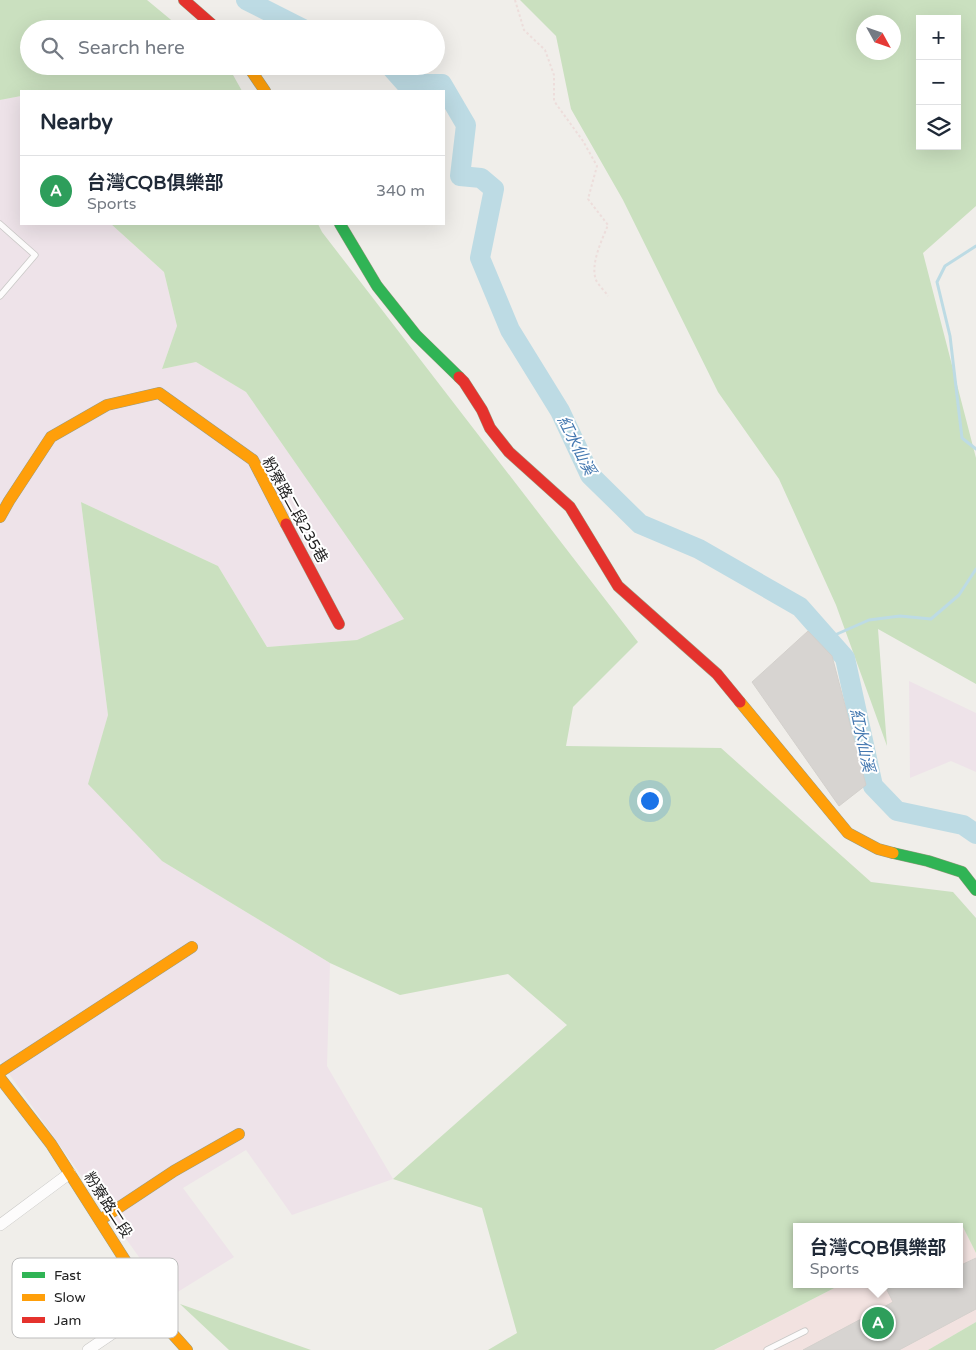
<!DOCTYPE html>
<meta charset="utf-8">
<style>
:root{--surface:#fff;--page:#f2f2f3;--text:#1f2937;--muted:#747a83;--line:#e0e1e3;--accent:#6a6968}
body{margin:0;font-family:"Varela Round","Noto Sans TC",sans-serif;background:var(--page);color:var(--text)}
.controls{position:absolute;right:15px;top:15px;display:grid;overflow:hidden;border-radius:0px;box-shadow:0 5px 20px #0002}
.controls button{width:45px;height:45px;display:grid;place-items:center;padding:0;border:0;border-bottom:1px solid var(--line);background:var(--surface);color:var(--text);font:25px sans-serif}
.compass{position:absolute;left:856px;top:15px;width:45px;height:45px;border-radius:50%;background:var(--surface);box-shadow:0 5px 20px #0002;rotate:130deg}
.you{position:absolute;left:649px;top:800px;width:18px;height:18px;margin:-12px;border:4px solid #fff;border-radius:50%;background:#1a73e8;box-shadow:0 0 0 8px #1a73e833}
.badge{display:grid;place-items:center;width:32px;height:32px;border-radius:50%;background:var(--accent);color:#fff;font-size:16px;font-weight:700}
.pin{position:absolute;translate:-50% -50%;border:2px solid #fff;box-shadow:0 1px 5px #0006}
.popup{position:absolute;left:793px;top:1223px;width:170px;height:65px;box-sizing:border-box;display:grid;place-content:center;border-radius:0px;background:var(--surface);filter:drop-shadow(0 1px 4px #0005);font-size:16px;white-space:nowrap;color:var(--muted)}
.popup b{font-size:19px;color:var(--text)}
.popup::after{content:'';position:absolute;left:50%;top:100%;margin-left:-10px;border:10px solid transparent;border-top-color:var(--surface)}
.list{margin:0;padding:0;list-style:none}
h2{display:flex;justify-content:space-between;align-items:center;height:65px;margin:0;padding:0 20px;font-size:21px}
h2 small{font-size:16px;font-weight:400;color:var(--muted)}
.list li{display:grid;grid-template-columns:32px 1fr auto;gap:15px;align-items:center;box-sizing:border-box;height:70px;padding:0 20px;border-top:1px solid var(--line)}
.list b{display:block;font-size:19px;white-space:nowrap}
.list p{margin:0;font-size:16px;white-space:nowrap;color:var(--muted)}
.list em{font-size:16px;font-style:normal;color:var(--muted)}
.icon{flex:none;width:28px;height:28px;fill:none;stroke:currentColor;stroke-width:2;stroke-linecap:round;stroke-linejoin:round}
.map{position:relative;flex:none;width:976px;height:1350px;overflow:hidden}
.search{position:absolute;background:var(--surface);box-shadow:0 5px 20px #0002;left:20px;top:20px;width:425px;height:55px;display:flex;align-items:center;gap:12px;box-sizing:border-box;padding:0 18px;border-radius:28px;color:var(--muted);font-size:19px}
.panel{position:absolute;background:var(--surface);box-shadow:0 5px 20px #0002;left:20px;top:90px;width:425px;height:135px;border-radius:0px}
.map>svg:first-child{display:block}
.commercial{fill:#f2e2e0}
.industrial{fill:#eee3e9}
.forest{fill:#cae0bf;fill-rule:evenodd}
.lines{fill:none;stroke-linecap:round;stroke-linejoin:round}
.stream{stroke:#bddbe4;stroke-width:3}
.river{stroke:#bddbe4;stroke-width:20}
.building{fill:#d7d4d1;stroke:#d3d0cc}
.lane-casing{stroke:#c9c8c6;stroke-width:7}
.street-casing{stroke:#c9c8c6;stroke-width:12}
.fast-casing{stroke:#999c80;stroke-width:12}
.slow-casing{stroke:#999c80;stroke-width:12}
.jam-casing{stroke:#999c80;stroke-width:12}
.path{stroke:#eddddb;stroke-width:2;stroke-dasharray:2.5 2.5;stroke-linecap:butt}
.lane{stroke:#fdfcfc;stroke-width:5.5}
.street{stroke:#fdfcfc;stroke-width:11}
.fast{stroke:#30b455;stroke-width:11}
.slow{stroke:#ff9f0a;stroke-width:11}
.jam{stroke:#e5322d;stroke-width:11}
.labels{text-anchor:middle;stroke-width:4;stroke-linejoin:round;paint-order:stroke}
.street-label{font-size:15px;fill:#222;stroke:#fff}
.water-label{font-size:16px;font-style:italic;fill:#4478b0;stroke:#fff}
.key{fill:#fff;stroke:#bdbdbd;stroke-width:1}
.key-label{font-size:14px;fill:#222}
</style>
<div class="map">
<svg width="976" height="1350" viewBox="0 0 976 1350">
<rect width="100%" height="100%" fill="#f0eeea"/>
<polygon class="commercial" points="961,1223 976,1253 976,1322 928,1350 715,1350 842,1284 959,1284 959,1227 953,1227"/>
<g class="industrial">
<polygon points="21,96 21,224 111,224 164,272 177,326 162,369 196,362 246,392 405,619 357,640 267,647 218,566 81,502 108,715 89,784 162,861 330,963 327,1066 393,1179 292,1215 246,1150 183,1188 234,1257 168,1298 0,1061 0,100"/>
<polygon points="909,681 976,713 976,772 951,761 910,778"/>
</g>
<g class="forest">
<polygon points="0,0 147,0 182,29 29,29 29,66 228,66 242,91 21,91 21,96 0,100"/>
<path d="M520,0h456v206l-53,47 53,205v226l-98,-55 9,117 -51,-141 -57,-126 -61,-87 -95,-192 -52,-91 -15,-73zM920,19h37v127h-37zM894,22v30h-30v-30z"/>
<polygon points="111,224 318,224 322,232 638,642 573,707 566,746 721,748 871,882 953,892 976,918 976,1253 961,1223 953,1227 797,1227 797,1284 842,1284 714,1350 488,1350 517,1333 482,1208 393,1179 567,1025 508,974 400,995 330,963 162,861 88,784 108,715 81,502 218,566 267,647 357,640 404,619 246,392 196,362 162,369 177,326 164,272"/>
<polygon points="180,1304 311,1350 229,1350"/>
<polygon points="976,1322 976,1350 928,1350"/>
</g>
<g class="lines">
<g class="stream">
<polyline points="976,246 945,266 937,282 950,336 962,438 976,449"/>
<polyline points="828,638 869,620 900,616 931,619 959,595 976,569"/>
</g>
<g class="river">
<polyline points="246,0 303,29"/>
<polyline points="390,66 406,84 442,84 466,125 460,176 481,178 494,189 480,258 510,330 560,411 590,475 640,524 699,549 800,607 845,658 873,786 897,811 963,825 976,834"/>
</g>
</g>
<g class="building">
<polygon points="808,631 832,656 866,785 839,806 752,682"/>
<polygon points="976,1258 976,1309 899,1350 803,1350 893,1302 884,1284 959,1284 959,1266"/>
</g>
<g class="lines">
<g class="lane-casing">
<g id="lane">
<polyline points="0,224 35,255 0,296"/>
<polyline points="767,1350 805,1331"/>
</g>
</g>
<g class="street-casing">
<g id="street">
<polyline points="0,1225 70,1173"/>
<polyline points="88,1350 154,1305"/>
</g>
</g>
<g class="fast-casing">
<g id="fast">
<polyline points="340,224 377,286 416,335 459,377"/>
<polyline points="893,853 928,861 962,872 976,890"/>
</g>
</g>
<g class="slow-casing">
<g id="slow">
<polyline points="248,66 265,91"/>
<polyline points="0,517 9,501 51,437 107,405 159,393 253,460 286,524"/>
<polyline points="740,702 848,833 878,849 893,853"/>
<polyline points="0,1072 192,947"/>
<polyline points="0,1078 51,1144 170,1331 187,1350"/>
<polyline points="100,1220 174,1171 239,1134"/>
</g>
</g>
<g class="jam-casing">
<g id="jam">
<polyline points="184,0 217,29"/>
<polyline points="459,377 464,382 482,410 490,428 509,452 570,507 618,586 717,674 740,702"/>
<polyline points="286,524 339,624"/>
</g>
</g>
<path class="path" d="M515,0l9,30 21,20 9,25v26l29,40 14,25 -9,33 20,26c-6,15 -18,39 -12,55 3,6 9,11 12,16"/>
<use href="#lane" class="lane"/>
<use href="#street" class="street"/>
<use href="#fast" class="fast"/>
<use href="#slow" class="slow"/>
<use href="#jam" class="jam"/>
</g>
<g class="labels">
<g class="street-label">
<text transform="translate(295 510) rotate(61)" y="5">粉寮路二段235巷</text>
<text transform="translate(108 1205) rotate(57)" y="5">粉寮路二段</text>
</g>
<g class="water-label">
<text transform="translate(577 445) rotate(63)" y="6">紅水仙溪</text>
<text transform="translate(863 740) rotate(78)" y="6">紅水仙溪</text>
</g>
</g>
<rect x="12" y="1258" width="166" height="80" rx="8" class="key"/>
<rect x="22" y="1272" width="23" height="6" fill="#30b455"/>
<rect x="22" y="1294" width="23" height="7" fill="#ff9f0a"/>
<rect x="22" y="1317" width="23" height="6" fill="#e5322d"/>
<g class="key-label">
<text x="54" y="1280">Fast</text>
<text x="54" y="1302">Slow</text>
<text x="54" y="1325">Jam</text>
</g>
</svg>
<div class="controls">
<button>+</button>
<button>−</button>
<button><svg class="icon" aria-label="layers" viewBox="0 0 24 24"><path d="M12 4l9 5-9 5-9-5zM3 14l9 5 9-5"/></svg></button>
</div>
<svg class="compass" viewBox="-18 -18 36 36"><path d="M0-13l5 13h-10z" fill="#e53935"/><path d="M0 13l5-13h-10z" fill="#747a83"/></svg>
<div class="you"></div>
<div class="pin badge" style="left:878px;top:1323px;background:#2e9e5b">A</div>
<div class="popup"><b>台灣CQB俱樂部</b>Sports</div>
<div class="search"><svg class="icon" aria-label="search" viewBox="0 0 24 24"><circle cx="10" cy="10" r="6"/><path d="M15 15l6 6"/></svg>Search here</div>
<section class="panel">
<h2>Nearby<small></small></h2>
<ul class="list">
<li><span class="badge" style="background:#2e9e5b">A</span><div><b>台灣CQB俱樂部</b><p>Sports</p></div><em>340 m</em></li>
</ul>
</section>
</div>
